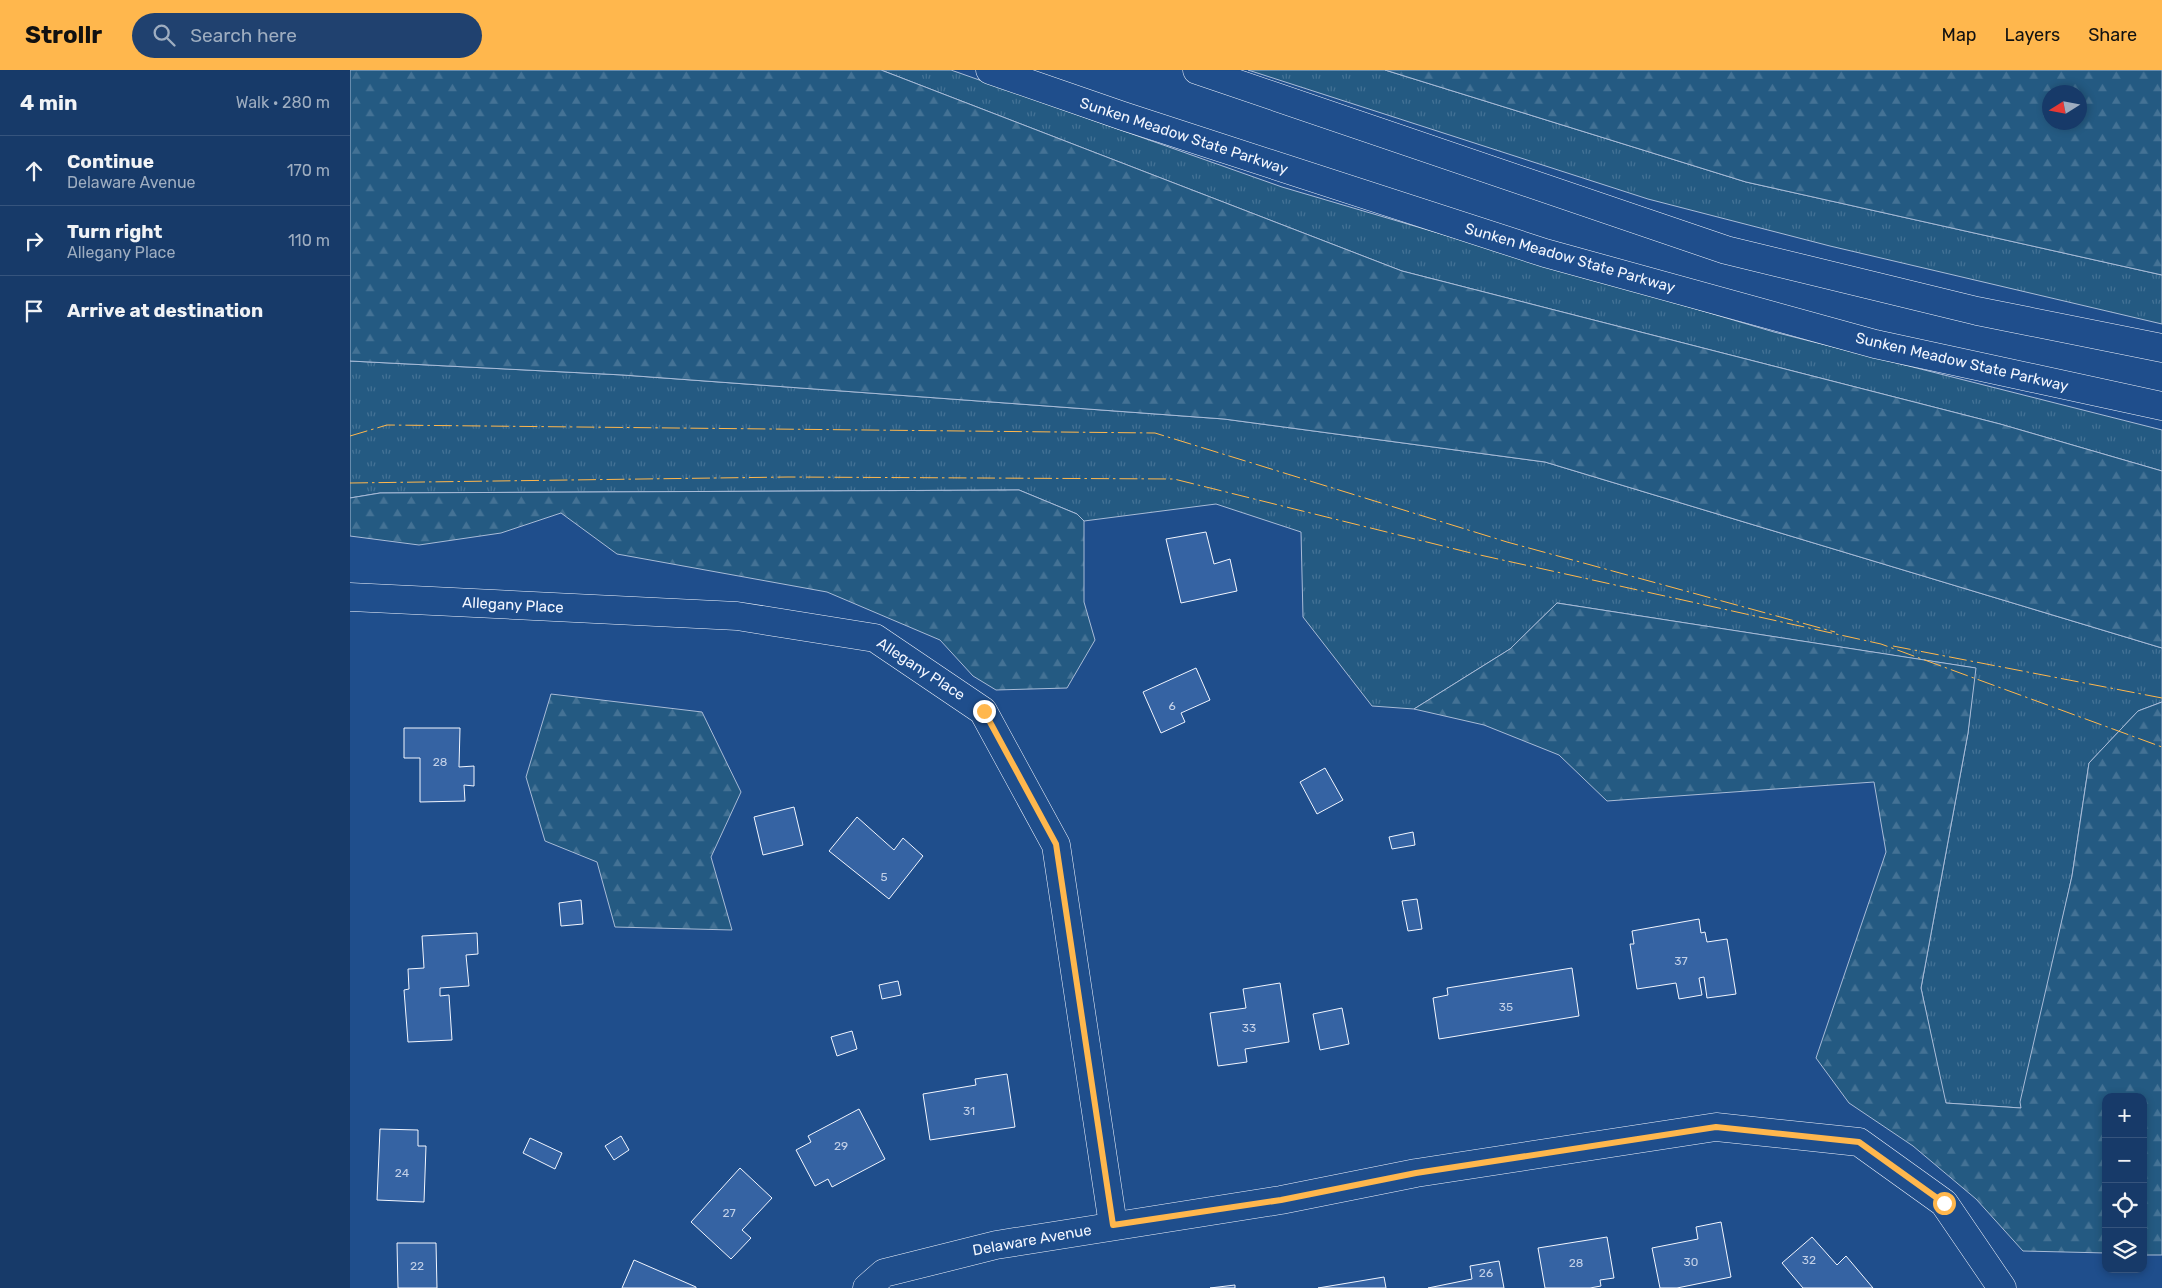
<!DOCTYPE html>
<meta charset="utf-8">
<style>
:root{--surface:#173a69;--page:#20416f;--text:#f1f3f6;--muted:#9eadc0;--line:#36547d;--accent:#ffb74d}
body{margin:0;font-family:Rubik,sans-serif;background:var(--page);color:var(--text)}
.controls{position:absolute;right:15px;bottom:15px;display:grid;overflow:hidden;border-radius:10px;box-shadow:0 2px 8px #0003}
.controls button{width:45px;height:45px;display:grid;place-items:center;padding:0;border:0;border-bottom:1px solid var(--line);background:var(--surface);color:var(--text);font:25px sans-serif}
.compass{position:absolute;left:1692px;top:15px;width:45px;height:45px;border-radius:50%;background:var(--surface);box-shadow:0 2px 8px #0003;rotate:259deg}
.stop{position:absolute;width:15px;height:15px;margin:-11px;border:4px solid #ffb74d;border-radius:50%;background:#fff}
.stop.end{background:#ffb74d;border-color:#fff;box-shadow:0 1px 5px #0008}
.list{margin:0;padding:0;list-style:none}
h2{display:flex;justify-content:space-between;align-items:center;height:65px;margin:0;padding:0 20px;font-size:21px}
h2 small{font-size:16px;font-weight:400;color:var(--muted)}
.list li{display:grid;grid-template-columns:32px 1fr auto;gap:15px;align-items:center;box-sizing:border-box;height:70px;padding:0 20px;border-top:1px solid var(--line)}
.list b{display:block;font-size:19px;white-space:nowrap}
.list p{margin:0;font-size:16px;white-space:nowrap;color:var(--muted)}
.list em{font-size:16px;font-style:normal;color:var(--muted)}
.icon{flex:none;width:28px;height:28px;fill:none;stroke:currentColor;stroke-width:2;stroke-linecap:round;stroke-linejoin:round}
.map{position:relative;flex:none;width:1812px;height:1218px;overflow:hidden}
header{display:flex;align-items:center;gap:30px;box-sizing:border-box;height:70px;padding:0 25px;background:var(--accent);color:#111}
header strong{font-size:24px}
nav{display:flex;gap:28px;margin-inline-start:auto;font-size:18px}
.search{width:350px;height:45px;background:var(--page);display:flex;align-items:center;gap:12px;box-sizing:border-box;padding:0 18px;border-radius:28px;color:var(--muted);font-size:19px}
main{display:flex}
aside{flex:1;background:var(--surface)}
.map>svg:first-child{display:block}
.grass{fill:url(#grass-tufts);stroke:#a8bbd7}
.forest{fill:url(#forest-firs);stroke:#a8bbd7;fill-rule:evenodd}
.building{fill:#3563a3;stroke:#f2f6ff}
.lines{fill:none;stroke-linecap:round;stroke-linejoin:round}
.minor-casing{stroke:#f2f6ff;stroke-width:29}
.motorway-casing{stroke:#f2f6ff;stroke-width:29}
.minor{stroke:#1f4e8c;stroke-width:28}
.motorway{stroke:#1f4e8c;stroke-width:28}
.power{stroke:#ffb74d;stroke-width:1;stroke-dasharray:18 4 2.5 4;stroke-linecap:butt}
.route{stroke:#ffb74d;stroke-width:6}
.labels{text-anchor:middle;stroke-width:4;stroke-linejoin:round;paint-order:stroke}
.number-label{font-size:12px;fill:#c3d1e8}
.street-label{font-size:15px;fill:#f2f6ff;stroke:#1f4e8c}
</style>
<header>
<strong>Strollr</strong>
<div class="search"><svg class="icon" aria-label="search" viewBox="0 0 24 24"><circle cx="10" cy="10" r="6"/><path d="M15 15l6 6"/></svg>Search here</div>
<nav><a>Map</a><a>Layers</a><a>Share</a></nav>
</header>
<main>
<aside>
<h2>4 min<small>Walk · 280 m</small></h2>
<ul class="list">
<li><svg class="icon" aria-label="ahead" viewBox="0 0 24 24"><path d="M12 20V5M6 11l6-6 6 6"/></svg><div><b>Continue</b><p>Delaware Avenue</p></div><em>170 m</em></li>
<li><svg class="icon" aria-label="right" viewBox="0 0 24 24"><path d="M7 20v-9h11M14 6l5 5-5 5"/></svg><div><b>Turn right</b><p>Allegany Place</p></div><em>110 m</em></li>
<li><svg class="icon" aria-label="arrive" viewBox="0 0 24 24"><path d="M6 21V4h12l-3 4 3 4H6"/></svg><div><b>Arrive at destination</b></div></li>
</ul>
</aside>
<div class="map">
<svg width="1812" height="1218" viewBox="0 0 1812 1218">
<defs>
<pattern id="grass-tufts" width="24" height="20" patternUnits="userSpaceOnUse" patternTransform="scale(1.25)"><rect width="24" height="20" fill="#245a82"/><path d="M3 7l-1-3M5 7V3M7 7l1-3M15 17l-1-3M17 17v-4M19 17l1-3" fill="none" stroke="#447295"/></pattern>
<pattern id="forest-firs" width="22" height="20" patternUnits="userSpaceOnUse" patternTransform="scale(1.25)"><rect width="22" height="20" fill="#245a82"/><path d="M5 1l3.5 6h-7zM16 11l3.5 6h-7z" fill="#447295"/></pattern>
</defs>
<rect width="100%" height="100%" fill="#1f4e8c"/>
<g class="grass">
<polygon points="531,0 601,0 932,117 1424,262 1812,360 1812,401 1650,354 1052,201"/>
<polygon points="898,0 1035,0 1396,112 1812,205 1812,254 1480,176 1298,129"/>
<polygon points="0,291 273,305 874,349 1195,392 1812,578 1812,632 1788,641 1739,693 1722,806 1671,1038 1595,1033 1571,918 1618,663 1625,598 1207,533 1160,579 1064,639 1022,636 953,547 951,462 866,434 734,451 727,444 669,420 30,423 0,428"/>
</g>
<g class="forest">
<polygon points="0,0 531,0 1052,201 1650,354 1812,401 1812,578 1195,392 874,349 273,305 0,291"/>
<path d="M1035,0h777v205l-416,-93zM1730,22v30h-30v-30z"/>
<polygon points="669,420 727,444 734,451 734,532 745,570 717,618 646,620 623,606 590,570 477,522 267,484 211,443 151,463 69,475 0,466 0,428 30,423"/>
<polygon points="1207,533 1626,598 1618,663 1571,918 1596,1033 1671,1038 1670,1032 1722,806 1739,693 1788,641 1812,632 1812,1185 1793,1185 1793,1027 1756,1027 1756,1183 1673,1181 1626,1129 1563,1076 1499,1033 1466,988 1536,782 1524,712 1257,731 1209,685 1134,655 1064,639 1160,579"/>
<polygon points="201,624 352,642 391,722 361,787 382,860 265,857 247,792 195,771 176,707"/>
</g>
<g class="building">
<polygon points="856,462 864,494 880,489 887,521 831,533 816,469"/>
<polygon points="846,598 860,630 831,643 835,652 811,663 793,622"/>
<polygon points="54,658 110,658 109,697 124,696 124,716 114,715 115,731 70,732 70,688 54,688"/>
<polygon points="975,698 993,730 967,744 950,712"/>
<polygon points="444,737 453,775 413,785 404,747"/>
<polygon points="507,747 544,780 553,768 573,786 539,829 479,781"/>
<polygon points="1063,762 1065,775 1042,779 1039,767"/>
<polygon points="1067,829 1072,859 1058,861 1052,831"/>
<polygon points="231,830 233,854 211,856 209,833"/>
<polygon points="1349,849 1351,863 1355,862 1357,872 1377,869 1386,924 1357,928 1354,907 1349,908 1352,925 1329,929 1326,913 1287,919 1280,874 1284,874 1282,861"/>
<polygon points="127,863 128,884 116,885 119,916 90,918 90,926 99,925 102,970 58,972 54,920 59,919 58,899 74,898 72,866"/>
<polygon points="1222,898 1229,946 1089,969 1083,928 1098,925 1097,918"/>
<polygon points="548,911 551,925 532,929 529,915"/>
<polygon points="930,913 939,972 895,979 897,992 868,996 860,943 896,938 893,919"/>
<polygon points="992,938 999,974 970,980 963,944"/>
<polygon points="502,961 507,979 487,986 481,967"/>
<polygon points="657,1004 665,1057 580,1070 573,1024 626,1015 625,1009"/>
<polygon points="509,1039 535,1089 482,1117 478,1109 465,1116 446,1080 461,1072 458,1066"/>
<polygon points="30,1059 68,1060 68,1076 76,1076 74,1132 27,1130"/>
<polygon points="271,1066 279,1080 264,1090 255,1076"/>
<polygon points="180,1068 212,1083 205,1099 173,1083"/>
<polygon points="390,1098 422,1128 392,1160 401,1168 381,1189 341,1152"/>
<polygon points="1371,1152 1381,1207 1327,1218 1310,1218 1302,1178 1348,1169 1346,1157"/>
<polygon points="1257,1167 1264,1208 1250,1210 1251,1216 1240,1218 1195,1218 1188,1178"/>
<polygon points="1462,1167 1487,1195 1496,1186 1523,1218 1453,1218 1432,1193"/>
<polygon points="47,1173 86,1173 87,1218 48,1218"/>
<polygon points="284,1190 346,1217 346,1218 272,1218"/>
<polygon points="1149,1191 1154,1218 1078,1218 1122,1209 1120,1196"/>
<polygon points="1034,1207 1036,1218 968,1218"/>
<polygon points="885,1215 885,1218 860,1218"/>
</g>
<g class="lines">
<g class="minor-casing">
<g id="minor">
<polyline points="0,527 387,546 525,568 633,641 706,775 763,1155"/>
<polyline points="517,1218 534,1203 646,1175 931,1130 1066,1103 1366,1057 1509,1072 1594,1133 1652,1218"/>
</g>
</g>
<g class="motorway-casing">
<g id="motorway">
<polyline points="640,0 773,46 1195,183 1525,274 1812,336"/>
<polyline points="847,0 1376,180 1627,241 1812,278"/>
</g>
</g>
<use href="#minor" class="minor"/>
<use href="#motorway" class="motorway"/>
<g class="power">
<polyline points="0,366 37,355 805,363 1157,472 1485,562"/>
<polyline points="0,413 438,407 824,409 1121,483 1531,574 1812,677"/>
<polyline points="1543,576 1812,628"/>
</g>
</g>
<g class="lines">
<polyline class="route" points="634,641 706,774 763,1155 931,1130 1066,1103 1366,1057 1509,1072 1594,1133"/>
</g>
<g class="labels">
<g class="number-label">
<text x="822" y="640">6</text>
<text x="90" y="696">28</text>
<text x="534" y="811">5</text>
<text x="1331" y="895">37</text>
<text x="1156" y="941">35</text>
<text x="899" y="962">33</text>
<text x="619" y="1045">31</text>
<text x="491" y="1080">29</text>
<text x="52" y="1107">24</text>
<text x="379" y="1147">27</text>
<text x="1459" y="1194">32</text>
<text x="1341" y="1196">30</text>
<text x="1226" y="1197">28</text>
<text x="67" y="1200">22</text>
<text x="1136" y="1207">26</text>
</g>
<g class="street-label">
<text transform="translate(834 66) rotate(18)" y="5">Sunken Meadow State Parkway</text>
<text transform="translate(1220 188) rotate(16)" y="5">Sunken Meadow State Parkway</text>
<text transform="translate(1612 292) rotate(13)" y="5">Sunken Meadow State Parkway</text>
<text transform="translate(163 535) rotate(3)" y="5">Allegany Place</text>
<text transform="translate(571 599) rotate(33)" y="5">Allegany Place</text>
<text transform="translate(682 1170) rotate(-10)" y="5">Delaware Avenue</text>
</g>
</g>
</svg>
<div class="controls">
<button>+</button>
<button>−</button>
<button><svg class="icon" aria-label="locate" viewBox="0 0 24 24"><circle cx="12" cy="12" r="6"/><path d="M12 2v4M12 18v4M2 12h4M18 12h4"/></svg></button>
<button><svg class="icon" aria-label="layers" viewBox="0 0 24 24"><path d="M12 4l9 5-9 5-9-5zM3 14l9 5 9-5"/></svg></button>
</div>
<svg class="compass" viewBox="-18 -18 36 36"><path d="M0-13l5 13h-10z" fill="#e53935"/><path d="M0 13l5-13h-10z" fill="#9eadc0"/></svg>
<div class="stop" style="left:1594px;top:1133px"></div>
<div class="stop end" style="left:634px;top:641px"></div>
</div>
</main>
